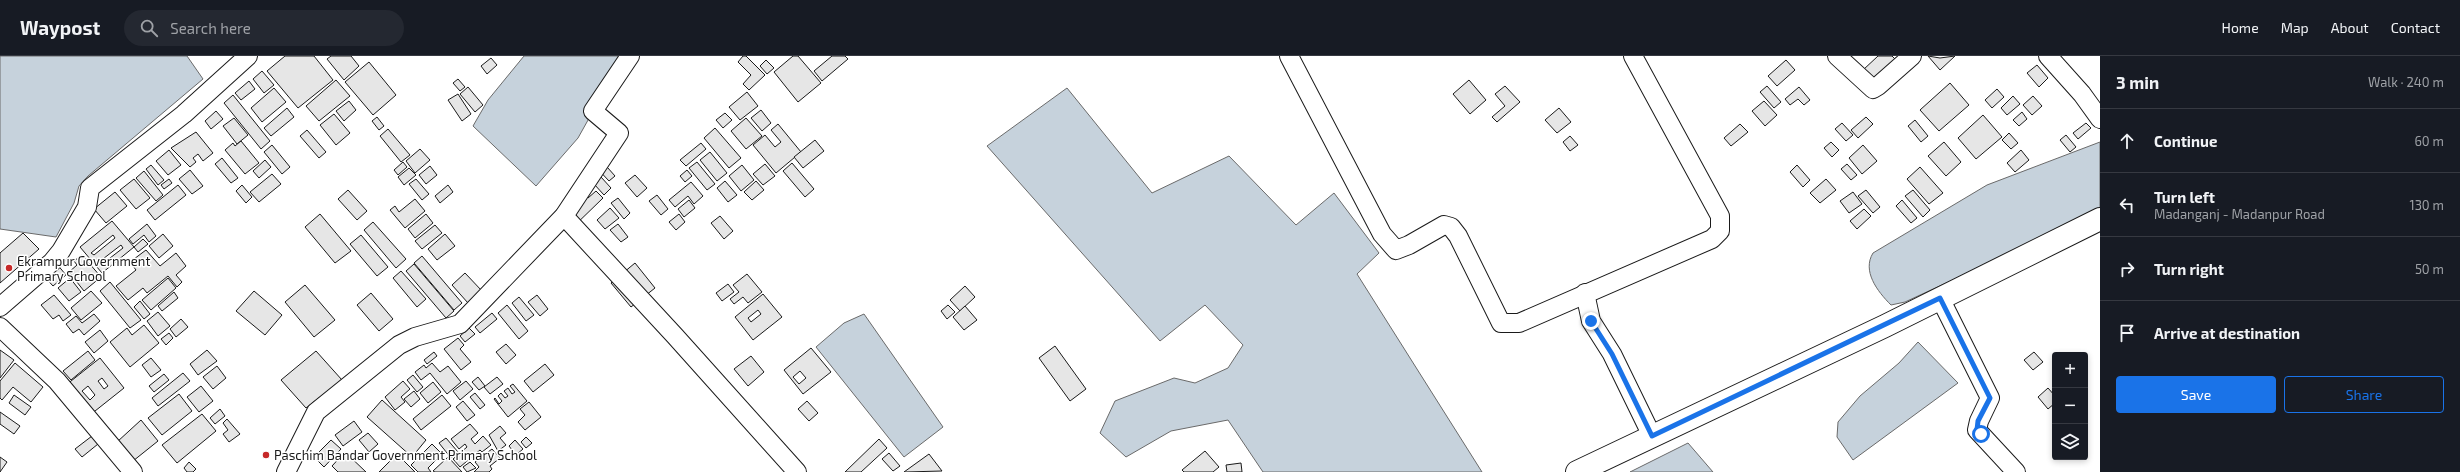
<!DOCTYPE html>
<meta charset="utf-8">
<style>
:root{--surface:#171b24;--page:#242831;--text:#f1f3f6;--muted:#9ea1a6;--line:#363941;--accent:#1a73e8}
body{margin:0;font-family:"Exo 2",sans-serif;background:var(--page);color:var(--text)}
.controls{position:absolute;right:12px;bottom:12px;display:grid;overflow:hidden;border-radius:4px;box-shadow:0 2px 6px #0003}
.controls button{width:36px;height:36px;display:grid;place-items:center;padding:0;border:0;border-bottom:1px solid var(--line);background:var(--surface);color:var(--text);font:20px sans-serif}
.stop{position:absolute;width:12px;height:12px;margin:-9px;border:3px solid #1a73e8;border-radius:50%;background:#fff}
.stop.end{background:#1a73e8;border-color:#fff;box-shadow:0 1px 4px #0008}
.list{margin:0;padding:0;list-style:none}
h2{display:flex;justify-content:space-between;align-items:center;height:52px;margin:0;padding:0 16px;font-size:17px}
h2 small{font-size:13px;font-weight:400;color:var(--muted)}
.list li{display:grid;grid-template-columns:26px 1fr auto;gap:12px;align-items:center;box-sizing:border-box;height:64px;padding:0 16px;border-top:1px solid var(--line)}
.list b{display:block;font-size:15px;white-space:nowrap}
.list p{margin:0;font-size:13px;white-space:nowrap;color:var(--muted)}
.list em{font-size:13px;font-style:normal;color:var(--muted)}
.actions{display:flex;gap:8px;padding:12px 16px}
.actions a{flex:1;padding:9px 0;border:1px solid var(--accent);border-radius:4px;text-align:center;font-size:14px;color:var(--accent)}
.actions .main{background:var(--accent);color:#fff}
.icon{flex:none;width:22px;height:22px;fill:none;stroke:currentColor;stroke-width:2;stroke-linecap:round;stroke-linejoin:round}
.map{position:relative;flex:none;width:2100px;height:416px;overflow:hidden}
header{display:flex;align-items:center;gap:24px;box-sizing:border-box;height:56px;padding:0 20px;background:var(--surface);border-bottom:1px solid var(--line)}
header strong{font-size:19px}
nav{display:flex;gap:22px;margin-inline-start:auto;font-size:14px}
.search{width:280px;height:36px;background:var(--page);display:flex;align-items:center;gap:10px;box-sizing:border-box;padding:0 14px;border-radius:22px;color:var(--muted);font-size:15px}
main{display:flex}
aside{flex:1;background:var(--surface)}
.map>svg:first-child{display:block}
.water{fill:#c6d2dc;stroke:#6a6a6a}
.building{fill:#e6e6e6;stroke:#1a1a1a;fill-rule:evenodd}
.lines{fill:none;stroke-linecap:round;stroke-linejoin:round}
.minor-casing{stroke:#1a1a1a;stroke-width:20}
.major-casing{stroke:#1a1a1a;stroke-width:24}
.minor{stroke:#fff;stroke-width:18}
.major{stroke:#fff;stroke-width:22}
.route{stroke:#1a73e8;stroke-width:5}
.poi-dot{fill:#c62828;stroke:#fff;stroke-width:1.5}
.labels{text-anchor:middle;stroke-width:3;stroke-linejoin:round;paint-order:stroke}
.poi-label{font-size:13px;fill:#1a1a1a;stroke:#fff;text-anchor:start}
</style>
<header>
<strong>Waypost</strong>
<div class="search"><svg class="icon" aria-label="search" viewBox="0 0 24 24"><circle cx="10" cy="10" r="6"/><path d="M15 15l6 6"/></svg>Search here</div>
<nav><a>Home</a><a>Map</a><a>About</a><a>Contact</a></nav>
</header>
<main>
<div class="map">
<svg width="2100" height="416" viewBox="0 0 2100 416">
<rect width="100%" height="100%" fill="#fff"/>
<g class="water">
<polygon points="0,0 187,0 203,23 88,120 79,130 74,147 56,181 0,173"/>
<polygon points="524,0 630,0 616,14 578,82 536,130 473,70 488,44"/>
<polygon points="1067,32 1152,137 1229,100 1296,169 1334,137 1379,197 1357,218 1482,416 1263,416 1228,364 1171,375 1126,401 1100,377 1115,345 1174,322 1195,327 1228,312 1243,289 1205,249 1160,285 987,90"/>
<path d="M2100,86v70l-195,90 -14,3c-14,-14 -29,-34 -18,-52l114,-68z"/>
<polygon points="864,258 943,371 904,401 816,291 844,267"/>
<polygon points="1918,286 1958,327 1853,404 1837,381 1838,366 1860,340 1899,307"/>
<polygon points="1688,387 1713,416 1630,416"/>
</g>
<g class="building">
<polygon points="285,0 314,0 333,24 298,52 267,15"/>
<polygon points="331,0 351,0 359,10 344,24 327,3"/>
<polygon points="743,0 746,0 765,19 749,34 743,28 751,19 738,6"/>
<polygon points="793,0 798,0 821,27 798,46 774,16"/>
<polygon points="832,0 845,0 848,3 822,25 814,15"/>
<polygon points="1878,0 1892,0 1896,4 1873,25 1863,14"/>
<polygon points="1928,0 1940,2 1955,0 1940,14"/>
<polygon points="491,2 497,9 487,18 481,10"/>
<polygon points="766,4 774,12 767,18 760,10"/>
<polygon points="1786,4 1795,14 1777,30 1768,20"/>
<polygon points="369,6 396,39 373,59 345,26"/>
<polygon points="2037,9 2048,22 2039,31 2027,17"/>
<polygon points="262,15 274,29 264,37 253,23"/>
<polygon points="458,23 465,31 460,35 453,27"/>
<polygon points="336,24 350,40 319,65 306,50"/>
<polygon points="1469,24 1486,44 1470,58 1453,38"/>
<polygon points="249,25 255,33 241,44 235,37"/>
<polygon points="1950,27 1969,49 1939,75 1920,54"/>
<polygon points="1505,30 1520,46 1497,66 1492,61 1505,50 1495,38"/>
<polygon points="1767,30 1781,46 1774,52 1760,36"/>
<polygon points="468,31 483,49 475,56 460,38"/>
<polygon points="1799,31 1810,44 1804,49 1798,43 1790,49 1785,43"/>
<polygon points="274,32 286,46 262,66 251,52"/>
<polygon points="1997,33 2004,41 1992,52 1985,44"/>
<polygon points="747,36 758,50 740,64 729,51"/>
<polygon points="458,38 471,58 462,65 448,44"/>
<polygon points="233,39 270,85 261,93 224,47"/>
<polygon points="2013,40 2020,48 2007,59 2001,52"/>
<polygon points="2033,40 2042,50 2032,59 2023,49"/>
<polygon points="349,45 356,54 344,65 336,55"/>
<polygon points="1764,45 1777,59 1765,70 1752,55"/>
<polygon points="287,52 294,61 271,80 264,72"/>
<polygon points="1559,52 1571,66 1557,77 1545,64"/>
<polygon points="761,54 771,67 762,75 751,62"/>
<polygon points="216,55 223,63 211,73 205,65"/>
<polygon points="2022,56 2027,63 2019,70 2013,64"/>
<polygon points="725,57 732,64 723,72 716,64"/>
<polygon points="334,58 350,77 336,89 320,69"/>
<polygon points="1983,59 2002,81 1976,103 1958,82"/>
<polygon points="377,61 384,70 379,74 372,65"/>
<polygon points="1866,61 1873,68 1858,82 1851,74"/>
<polygon points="234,62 248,79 237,88 223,70"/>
<polygon points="746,62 762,80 746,93 731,75"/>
<polygon points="1915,64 1928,80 1921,86 1908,70"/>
<polygon points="1842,67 1853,79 1846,85 1835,73"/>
<polygon points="2086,67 2091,72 2078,83 2073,77"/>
<polygon points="778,68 801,96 776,117 753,89 765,79 775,91 781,86 771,74"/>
<polygon points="1740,68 1748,76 1731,90 1724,82"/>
<polygon points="715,72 741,102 729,112 704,82"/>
<polygon points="388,73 410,99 401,106 380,80"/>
<polygon points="307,74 326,96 319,102 300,80"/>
<polygon points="196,76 213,97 203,105 198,98 193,102 196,106 190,111 171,92"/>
<polygon points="2009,77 2018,87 2011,93 2002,84"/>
<polygon points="2066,79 2076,91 2070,96 2060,84"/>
<polygon points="1570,80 1578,89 1570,95 1563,86"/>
<polygon points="815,84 824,95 803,112 794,101"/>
<polygon points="241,85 259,107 245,118 225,94 233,87 235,90"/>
<polygon points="1831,86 1839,94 1832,101 1824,92"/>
<polygon points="1944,86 1961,106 1946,120 1928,100"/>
<polygon points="701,87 706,93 686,110 680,104"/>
<polygon points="272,89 290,111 282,118 264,96"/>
<polygon points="1863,89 1877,105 1862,118 1849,102"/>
<polygon points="420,93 430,104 415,117 406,105"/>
<polygon points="169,94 181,109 168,119 156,105"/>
<polygon points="2021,94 2029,104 2015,116 2007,107"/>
<polygon points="710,96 727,117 717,125 700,104"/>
<polygon points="222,102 238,122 231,127 215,108"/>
<polygon points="600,103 615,120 609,125 594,109"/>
<polygon points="265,104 271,111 259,122 253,115"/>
<polygon points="403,106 407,111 398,119 394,114"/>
<polygon points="697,106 715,128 707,134 689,112"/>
<polygon points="792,107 814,133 805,141 783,115"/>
<polygon points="765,108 775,120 763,129 753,118"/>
<polygon points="1847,108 1857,119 1851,124 1841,113"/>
<polygon points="151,109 164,124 158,129 146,113"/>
<polygon points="742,109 754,124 741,135 729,120"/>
<polygon points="1797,109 1810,124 1803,131 1790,116"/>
<polygon points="430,110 437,119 426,128 419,119"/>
<polygon points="591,110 611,132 604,139 584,117"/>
<polygon points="1920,111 1943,137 1929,148 1907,123"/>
<polygon points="409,112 416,119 404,129 398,121"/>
<polygon points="190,114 203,130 192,138 179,123"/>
<polygon points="687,114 692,120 685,126 680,120"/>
<polygon points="144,115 163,139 156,145 136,122"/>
<polygon points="272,118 281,128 259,146 250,136"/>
<polygon points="635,119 647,132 637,141 625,127"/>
<polygon points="134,123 150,142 136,153 120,134"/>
<polygon points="169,123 172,127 164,133 161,129"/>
<polygon points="416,123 429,138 422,144 409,128"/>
<polygon points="1826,123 1836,134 1820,147 1810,137"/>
<polygon points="725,125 737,139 728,146 717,132"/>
<polygon points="756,125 764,134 752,144 744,136"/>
<polygon points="691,126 703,140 694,148 688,140 675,151 669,144"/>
<polygon points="178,129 186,139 155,164 147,154"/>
<polygon points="242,129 252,141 246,147 236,135"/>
<polygon points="448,129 453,136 440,147 435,140"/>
<polygon points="579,133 588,142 596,135 603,142 570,174 562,166"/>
<polygon points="348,134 367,155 357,164 338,143"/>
<polygon points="1866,134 1880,151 1873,157 1858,140"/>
<polygon points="1913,134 1930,154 1923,161 1905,140"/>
<polygon points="115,136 127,150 106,167 94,153"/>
<polygon points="1853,136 1862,148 1849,157 1840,145"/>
<polygon points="657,139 668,153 661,159 649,145"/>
<polygon points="618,142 630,157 624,163 611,147"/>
<polygon points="415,143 425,155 405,172 390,154 395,150 399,156"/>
<polygon points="689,144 695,152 684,161 678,153"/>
<polygon points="1902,144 1917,162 1911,167 1896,150"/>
<polygon points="610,152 619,162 605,173 597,164"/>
<polygon points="1864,153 1871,160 1857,173 1850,165"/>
<polygon points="320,158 351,195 335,207 305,171"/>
<polygon points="426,158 433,167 415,182 408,173"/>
<polygon points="679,158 685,166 676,174 669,166"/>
<polygon points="720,160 733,175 724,183 711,167"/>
<path d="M112,165l22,26 -32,26 -22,-26zM113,179l2,3 -21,17 -3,-2zM121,189l2,3 -22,17 -2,-3z"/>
<polygon points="373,166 406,203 396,212 364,174"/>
<polygon points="147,168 156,180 149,186 144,179 133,188 129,183"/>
<polygon points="618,168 628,181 621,186 610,174"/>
<polygon points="435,169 442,177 422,193 415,185"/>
<polygon points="23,177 39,193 0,227 0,197"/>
<polygon points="163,178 173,190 159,202 149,190"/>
<polygon points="445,178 455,190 437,204 428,193"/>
<polygon points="361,179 388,211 377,220 350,188"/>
<polygon points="143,183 148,188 138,196 134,191"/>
<polygon points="146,194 160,210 176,197 186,210 176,219 182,226 177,231 168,220 147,237 143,232 128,244 116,230 136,214 130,206"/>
<polygon points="82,199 101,221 84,235 69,216 77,209 74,205"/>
<polygon points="422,200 462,247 454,254 414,207"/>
<polygon points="56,207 66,219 53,230 43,219"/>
<polygon points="635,207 655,232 631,251 611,227"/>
<polygon points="414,208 454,255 446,262 406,215"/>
<polygon points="401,215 426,243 417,251 393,222"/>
<polygon points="465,217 482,235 468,247 452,229"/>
<polygon points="747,218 762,236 748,247 743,241 734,248 730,243 739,236 733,229"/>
<polygon points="70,222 81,236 69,245 58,232"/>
<polygon points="168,222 176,232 151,254 142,244"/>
<polygon points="110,226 141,264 130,272 100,235"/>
<polygon points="728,228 734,236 722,245 716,237"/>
<polygon points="305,229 335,264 314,281 285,246"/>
<polygon points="965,230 975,241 960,255 950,244"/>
<polygon points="91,235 102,247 81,264 71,252"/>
<polygon points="254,235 282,259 265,279 236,255"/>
<polygon points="174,236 178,242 162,255 158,250"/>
<polygon points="371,237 393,263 379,275 357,249"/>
<path d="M763,238l19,23 -29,23 -18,-23zM758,254l3,4 -10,8 -3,-4z"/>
<polygon points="54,239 71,259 63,265 59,259 53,263 41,249"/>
<polygon points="537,239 548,253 540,260 528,246"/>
<polygon points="519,241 534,259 526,265 512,247"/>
<polygon points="140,245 150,258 144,263 134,251"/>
<polygon points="507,249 528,275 519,283 498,257"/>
<polygon points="948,249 955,256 947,263 941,255"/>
<polygon points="965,250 977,264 964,274 953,261"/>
<polygon points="158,256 170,270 158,280 147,265"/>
<polygon points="492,257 497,263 480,277 475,271"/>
<polygon points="94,258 100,265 84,279 79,273 73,277 66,268 76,260 82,267"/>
<polygon points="181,263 188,271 176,281 170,273"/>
<polygon points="144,269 159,287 130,311 110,286 127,272 132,279"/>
<polygon points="469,272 475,278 465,286 460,280"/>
<polygon points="100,274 108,285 94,297 85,286"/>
<polygon points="169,277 173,282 166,289 161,283"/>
<polygon points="458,282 464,289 460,293 471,306 461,314 444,293"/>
<polygon points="506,288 516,299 506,308 496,296"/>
<polygon points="1055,290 1086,333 1070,345 1039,302"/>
<path d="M811,292l20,24 -28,22 -19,-24zM800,315l6,7 -7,6 -6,-7z"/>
<polygon points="0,294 14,304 0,322"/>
<polygon points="207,294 217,305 198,319 190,308"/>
<polygon points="88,295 95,304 71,324 63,315"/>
<polygon points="316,295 342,324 306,352 281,324"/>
<polygon points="434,296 437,300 427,308 424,304"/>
<polygon points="2034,296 2043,306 2033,314 2024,304"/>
<polygon points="751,300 764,316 748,330 734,313"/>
<path d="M100,302l24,30 -34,27 -24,-30zM102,322l6,8 -4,3 -6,-8zM88,330l7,9 -5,5 -8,-9z"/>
<polygon points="151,302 161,314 151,321 142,309"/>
<polygon points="15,307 43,331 31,346 13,331 2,344 0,342 0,325"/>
<polygon points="432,307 440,316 448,310 461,326 447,338 430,317 421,324 415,316 424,309 426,312"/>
<polygon points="545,308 554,319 533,336 524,325"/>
<polygon points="217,310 226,322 213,333 203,321"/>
<polygon points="183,317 190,325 158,350 152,342"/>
<polygon points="164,318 169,324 154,336 149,330"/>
<polygon points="413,319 423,331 417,336 407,324"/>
<polygon points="478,321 485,330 479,334 472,326"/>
<polygon points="497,321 503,328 490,338 484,331"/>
<polygon points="403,325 410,333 401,341 405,346 395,354 385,341"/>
<polygon points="466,325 473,333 460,344 453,335"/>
<polygon points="433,326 441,336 428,347 420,337"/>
<polygon points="513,328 527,345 508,361 494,343 495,342 499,348 502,345 498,340 501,337 505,342 508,340 504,335 508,332 512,338 515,336 510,330"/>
<polygon points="201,330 213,345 199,356 187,341"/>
<polygon points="2048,332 2055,340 2055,347 2048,353 2038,341"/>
<polygon points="414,335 420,343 411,351 404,343"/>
<polygon points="475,337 485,349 480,353 470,341"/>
<polygon points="179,338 192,355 162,379 148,362"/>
<polygon points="14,339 31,351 25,359 9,347"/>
<polygon points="442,339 451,350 421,374 413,363"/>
<polygon points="382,344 426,384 412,401 367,361"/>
<polygon points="463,345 475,359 467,365 456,351"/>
<polygon points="807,345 818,357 809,365 798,353"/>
<polygon points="529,346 541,361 525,374 518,366 525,359 520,353"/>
<polygon points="220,353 225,360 215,368 210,362"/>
<polygon points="0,356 20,370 14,378 0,368"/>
<polygon points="202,358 216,375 177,407 162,389"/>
<polygon points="227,363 240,378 229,386 223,378 228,374 223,367"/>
<polygon points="141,364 158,385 133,405 117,386"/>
<polygon points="354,365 362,376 343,390 335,379"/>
<polygon points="470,368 478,377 471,383 475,388 483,380 491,389 482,396 480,394 460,411 453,403 467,391 465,388 459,393 451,383"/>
<polygon points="500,370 506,377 500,382 506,389 498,395 489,379"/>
<polygon points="368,377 378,388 369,396 359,384"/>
<polygon points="92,380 98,388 82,401 75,393"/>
<polygon points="526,381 532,387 526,392 521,386"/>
<polygon points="446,382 458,396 451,402 439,387"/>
<polygon points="879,383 887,392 861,416 845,416"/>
<polygon points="331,384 341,393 324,411 314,401"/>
<polygon points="515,384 523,393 516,399 509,390"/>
<polygon points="432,388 442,398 428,412 431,416 418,416 411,409"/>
<polygon points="492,393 500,402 490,410 492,413 489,416 474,416 479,411 475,406"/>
<polygon points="1205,395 1219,411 1213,416 1184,416 1182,414"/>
<polygon points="345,396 366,416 338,416 332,410"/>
<polygon points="889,397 900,410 893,415 882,403"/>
<polygon points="397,398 415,416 379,416"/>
<polygon points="929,398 942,415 905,416 904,416"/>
<polygon points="0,401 7,406 0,416"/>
<polygon points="448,401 462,416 435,416 433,415"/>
<polygon points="189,406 196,413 193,416 187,416 184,412"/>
<polygon points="470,406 476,412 467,416 463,411"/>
<polygon points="1241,407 1242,416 1227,416 1226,409"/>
</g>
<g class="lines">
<g class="minor-casing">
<g id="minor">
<polyline points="1289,0 1382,178 1396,194 1409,189 1444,169 1451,171 1458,180 1501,267 1519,267 1712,183 1720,175 1720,160 1633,0"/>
<polyline points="1837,0 1873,33 1878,30 1912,0"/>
<polyline points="2048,0 2082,38 2100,63"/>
<polyline points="564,160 675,280 797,416"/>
<polyline points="1585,237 1591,265 1612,298 1652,380"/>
<polyline points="1940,242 1990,342 1979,365 1977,374 2016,416"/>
<polyline points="0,251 52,206 61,195 87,151 90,132 184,58 248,0"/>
<polyline points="0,271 57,325 133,416"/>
<polyline points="286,416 316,356 399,289 415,281 460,268 564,160 619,77 593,55 630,0"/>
</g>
</g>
<g class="major-casing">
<polyline id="major" points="1577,416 1885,270 2100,163"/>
</g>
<use href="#minor" class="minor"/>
<use href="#major" class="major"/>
</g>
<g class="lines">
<polyline class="route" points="1591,265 1612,298 1652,380 1940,242 1990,342 1978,365 1977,374 1981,378"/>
</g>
<g class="poi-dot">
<circle cx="9" cy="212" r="4"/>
<circle cx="266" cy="399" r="4"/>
</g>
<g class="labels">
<g class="poi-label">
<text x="17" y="210">Ekrampur Government<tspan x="17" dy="15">Primary School</tspan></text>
<text x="274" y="404">Paschim Bandar Government Primary School</text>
</g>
</g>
</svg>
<div class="controls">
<button>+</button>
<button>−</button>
<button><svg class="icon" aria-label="layers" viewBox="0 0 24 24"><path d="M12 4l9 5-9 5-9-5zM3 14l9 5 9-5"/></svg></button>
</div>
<div class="stop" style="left:1981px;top:378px"></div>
<div class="stop end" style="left:1591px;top:265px"></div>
</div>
<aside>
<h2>3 min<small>Walk · 240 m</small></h2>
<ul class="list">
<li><svg class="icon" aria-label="ahead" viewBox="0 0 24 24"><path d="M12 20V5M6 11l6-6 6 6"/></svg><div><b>Continue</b></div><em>60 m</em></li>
<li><svg class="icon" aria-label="left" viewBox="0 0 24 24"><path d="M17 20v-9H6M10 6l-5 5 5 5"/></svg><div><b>Turn left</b><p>Madanganj - Madanpur Road</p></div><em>130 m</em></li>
<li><svg class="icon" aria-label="right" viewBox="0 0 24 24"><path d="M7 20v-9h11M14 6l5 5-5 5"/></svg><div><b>Turn right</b></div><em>50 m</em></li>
<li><svg class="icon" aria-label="arrive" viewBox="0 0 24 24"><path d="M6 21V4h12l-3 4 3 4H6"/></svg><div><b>Arrive at destination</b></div></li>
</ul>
<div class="actions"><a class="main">Save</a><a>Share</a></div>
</aside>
</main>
